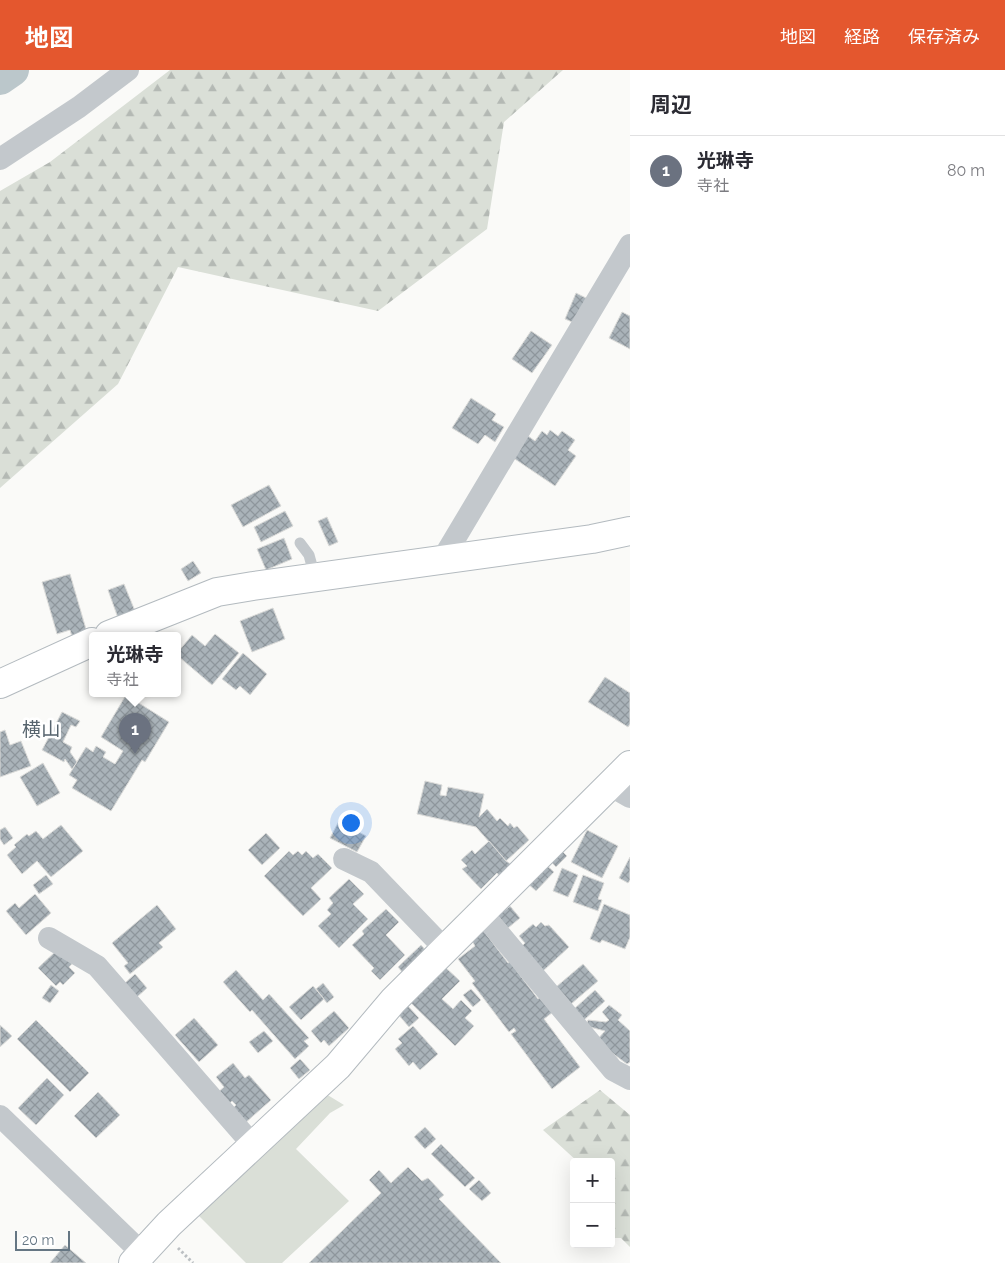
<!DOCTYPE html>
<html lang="ja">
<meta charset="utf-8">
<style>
:root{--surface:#fff;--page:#f7f7f7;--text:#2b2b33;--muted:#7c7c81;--line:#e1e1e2;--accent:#e4572e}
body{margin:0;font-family:Raleway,"Noto Sans JP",sans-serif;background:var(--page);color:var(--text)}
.controls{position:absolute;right:15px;bottom:15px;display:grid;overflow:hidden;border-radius:5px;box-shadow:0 5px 20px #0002}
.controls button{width:45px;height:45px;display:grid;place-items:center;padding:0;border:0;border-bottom:1px solid var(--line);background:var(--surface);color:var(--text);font:25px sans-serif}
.scale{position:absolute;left:15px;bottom:12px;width:55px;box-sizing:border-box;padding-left:5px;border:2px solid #657683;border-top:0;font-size:14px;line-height:18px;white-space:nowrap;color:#657683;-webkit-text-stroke:4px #fff;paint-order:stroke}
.you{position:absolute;left:350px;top:752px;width:18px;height:18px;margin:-12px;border:4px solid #fff;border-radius:50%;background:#1a73e8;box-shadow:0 0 0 8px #1a73e833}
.badge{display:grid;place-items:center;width:32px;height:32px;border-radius:50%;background:var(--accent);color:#fff;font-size:16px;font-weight:700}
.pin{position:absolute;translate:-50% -41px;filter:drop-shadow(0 1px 2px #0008)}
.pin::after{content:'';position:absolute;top:26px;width:18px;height:15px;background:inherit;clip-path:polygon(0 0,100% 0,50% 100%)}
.popup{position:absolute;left:89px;top:562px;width:92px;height:65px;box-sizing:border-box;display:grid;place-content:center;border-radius:5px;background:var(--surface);filter:drop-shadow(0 1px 4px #0005);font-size:16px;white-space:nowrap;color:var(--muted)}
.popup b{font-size:19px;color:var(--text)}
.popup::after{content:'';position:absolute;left:50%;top:100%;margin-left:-10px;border:10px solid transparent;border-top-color:var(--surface)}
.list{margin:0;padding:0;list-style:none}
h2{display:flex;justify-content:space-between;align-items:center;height:65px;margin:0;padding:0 20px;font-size:21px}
h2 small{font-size:16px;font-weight:400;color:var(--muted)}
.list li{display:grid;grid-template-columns:32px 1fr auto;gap:15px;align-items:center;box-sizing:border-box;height:70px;padding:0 20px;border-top:1px solid var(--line)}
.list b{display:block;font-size:19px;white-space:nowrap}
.list p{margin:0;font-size:16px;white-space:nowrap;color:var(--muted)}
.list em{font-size:16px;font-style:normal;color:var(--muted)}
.map{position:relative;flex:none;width:630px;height:1193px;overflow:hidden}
header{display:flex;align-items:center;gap:30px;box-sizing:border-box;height:70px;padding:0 25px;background:var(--accent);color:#fff}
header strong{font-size:24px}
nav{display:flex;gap:28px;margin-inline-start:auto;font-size:18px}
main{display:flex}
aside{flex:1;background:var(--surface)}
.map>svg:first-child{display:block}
.grass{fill:#dadfd7}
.forest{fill:url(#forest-firs)}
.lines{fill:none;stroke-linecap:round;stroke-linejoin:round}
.river{stroke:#bbc7cb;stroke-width:32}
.building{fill:url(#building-cross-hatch);stroke:#dcdcda}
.secondary-casing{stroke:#b3babf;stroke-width:30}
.path{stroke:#bbbfc2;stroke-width:3;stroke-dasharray:2.5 2.5;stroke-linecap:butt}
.lane{stroke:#c3c8cc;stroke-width:11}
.street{stroke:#c3c8cc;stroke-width:22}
.secondary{stroke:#fff;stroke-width:28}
.labels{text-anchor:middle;stroke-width:5;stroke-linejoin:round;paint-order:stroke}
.quarter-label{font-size:19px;fill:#57646e;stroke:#fff}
</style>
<header>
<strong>地図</strong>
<nav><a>地図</a><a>経路</a><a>保存済み</a></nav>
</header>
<main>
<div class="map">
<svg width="630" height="1193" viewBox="0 0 630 1193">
<defs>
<pattern id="forest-firs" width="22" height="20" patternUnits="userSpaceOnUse" patternTransform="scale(1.25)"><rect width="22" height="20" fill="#dadfd7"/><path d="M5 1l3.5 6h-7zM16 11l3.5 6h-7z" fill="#b4b9b4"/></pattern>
<pattern id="building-cross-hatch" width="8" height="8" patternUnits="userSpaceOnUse" patternTransform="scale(1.25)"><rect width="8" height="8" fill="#aab3b9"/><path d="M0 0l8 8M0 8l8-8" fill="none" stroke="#8e969c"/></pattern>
</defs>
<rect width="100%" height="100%" fill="#fafaf8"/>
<polygon class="grass" points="321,1021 344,1035 330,1043 296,1079 349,1131 282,1193 246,1193 198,1145"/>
<g class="forest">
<polygon points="170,0 563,0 504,52 487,159 378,241 178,197 118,314 0,418 0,121 50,92"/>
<polygon points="600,1020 630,1045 630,1177 621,1168 611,1168 611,1092 578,1092 543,1060"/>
</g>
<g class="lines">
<polyline class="river" points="0,9 13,0"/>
</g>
<g class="building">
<polygon points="576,223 588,229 577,254 565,249"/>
<polygon points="622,242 630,246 630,279 609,268"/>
<polygon points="531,261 552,275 532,303 512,289"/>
<polygon points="471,328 496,344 492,350 504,357 495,372 485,365 478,374 452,358"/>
<polygon points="550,360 558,366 562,361 575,370 568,380 576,386 555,416 509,385 524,363 535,371 542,361 547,365"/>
<polygon points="269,415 281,436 243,457 231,435"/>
<polygon points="285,441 293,456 261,472 254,457"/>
<polygon points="327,447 338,472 329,476 318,451"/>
<polygon points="284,468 292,489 266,500 257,479"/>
<polygon points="193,491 201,503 188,511 181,499"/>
<polygon points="70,504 88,566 73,570 70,560 57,564 42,512"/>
<polygon points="124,514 135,541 118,548 108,520"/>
<polygon points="273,538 285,569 252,582 240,551"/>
<polygon points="215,564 239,583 212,615 178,586 178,582 192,565 205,576"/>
<polygon points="243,583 267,604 250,625 240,616 236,620 222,609"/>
<polygon points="605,607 630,623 630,654 628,657 588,632"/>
<polygon points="126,625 169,652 145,692 142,690 111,741 72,718 77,710 69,705 86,677 93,682 96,676 106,682 103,687 115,694 123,681 101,667"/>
<polygon points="62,642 80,651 76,657 71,655 63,672 72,677 70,682 77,692 72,699 65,689 64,692 42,680"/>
<polygon points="5,660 10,675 21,671 31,696 0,707 0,662"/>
<polygon points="43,693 60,723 37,736 20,707"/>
<polygon points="425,711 442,715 440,725 446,726 448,717 484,724 479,747 487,739 497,751 500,748 508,756 510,753 514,758 517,756 529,770 506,791 476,757 417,744"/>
<polygon points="339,751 366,766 357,782 330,768"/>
<polygon points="61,755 83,781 51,807 37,791 22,804 7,785 16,777 14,775 27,764 29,766 36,761 43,769"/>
<polygon points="5,757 13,768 4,775 0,769 0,760"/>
<polygon points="587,760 618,776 602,808 571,792"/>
<polygon points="266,763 280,778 262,795 248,780"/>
<polygon points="489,771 506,791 512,795 500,807 497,803 481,819 462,799 467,796 461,790 472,780 475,784"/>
<polygon points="559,778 567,786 556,797 548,788"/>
<polygon points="289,781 293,785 298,781 302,785 306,781 313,788 318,784 332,798 311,818 321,829 303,846 264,806"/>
<polygon points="630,787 630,810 628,813 619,808"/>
<polygon points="544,793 554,802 536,821 526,812"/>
<polygon points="562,798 578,805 568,827 553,821"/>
<polygon points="46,805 53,814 39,824 33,815"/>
<polygon points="583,805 604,813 598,829 602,830 598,841 573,832"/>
<polygon points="349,809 364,824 353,834 368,849 339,878 318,856 331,844 327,840 333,833 329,828"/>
<polygon points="35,824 51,843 26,865 6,841 15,833 19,838"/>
<polygon points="604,834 630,845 630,867 625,879 602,870 600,873 590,869"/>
<polygon points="157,835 176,859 159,873 163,877 130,904 124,896 128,893 112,873"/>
<polygon points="510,836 520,848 508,858 498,846"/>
<polygon points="386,839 399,852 386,865 405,885 380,910 371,901 374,898 352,875 364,864 362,861"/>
<polygon points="541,852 545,856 549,855 569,877 543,901 521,877 525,873 519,866 533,854 536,857"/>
<polygon points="483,860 508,893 510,892 538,929 541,927 553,942 544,949 580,997 552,1019 511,964 516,961 514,958 509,962 472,913 475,911 458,889 475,876 471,869"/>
<polygon points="421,875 427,882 404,904 398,897"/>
<polygon points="57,880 72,894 69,897 75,903 63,915 60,912 56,916 38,898"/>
<polygon points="583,894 598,911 571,934 556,917"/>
<polygon points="445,897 460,911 442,929 453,939 461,930 472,941 465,948 474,956 455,976 410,932"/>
<polygon points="236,900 263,930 269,924 309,968 304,971 309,976 295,989 252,940 250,942 223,912"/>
<polygon points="135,904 147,918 137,927 125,913"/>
<polygon points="323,913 334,927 327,933 316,919"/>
<polygon points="51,915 59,921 50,933 42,928"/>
<polygon points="313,916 324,929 301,950 289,937"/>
<polygon points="471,919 481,930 473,937 463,925"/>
<polygon points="595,920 605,931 584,950 574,939"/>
<polygon points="406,934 419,948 409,957 397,943"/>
<polygon points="609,935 622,945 618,950 630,961 630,992 627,994 596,971 605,961 586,956 588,950 606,952 609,950 602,942"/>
<polygon points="334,941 349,958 329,976 324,970 321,973 311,961"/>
<polygon points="194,948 218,975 199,992 175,965"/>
<polygon points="36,950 89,1003 70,1022 17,969"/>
<polygon points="0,955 12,966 0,977"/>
<polygon points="413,956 438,984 420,1000 413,992 409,996 395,979 402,973 398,969"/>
<polygon points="264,961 273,971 258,983 249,972"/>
<polygon points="300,989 310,1000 299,1009 290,998"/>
<polygon points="233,993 245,1008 249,1005 271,1030 244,1054 232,1039 236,1035 232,1031 226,1037 215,1025 224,1017 216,1007"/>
<polygon points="47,1008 64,1025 36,1055 18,1038"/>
<polygon points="98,1022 120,1045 96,1068 74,1046"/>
<polygon points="425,1057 436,1069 425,1079 414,1067"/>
<polygon points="441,1074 475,1108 465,1117 431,1084"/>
<polygon points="408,1097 422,1111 428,1108 444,1125 439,1129 501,1193 309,1193 381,1123 369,1110 379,1100 391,1113"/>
<polygon points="479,1110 491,1123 482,1131 469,1119"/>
<polygon points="65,1175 86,1193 50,1193"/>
</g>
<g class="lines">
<g class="secondary-casing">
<g id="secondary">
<polyline points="109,565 217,522 253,516 592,469 630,461"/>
<polyline points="0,614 92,572"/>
<polyline points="133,1193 169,1154 338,996 393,931 630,695"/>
</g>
</g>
<polyline class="path" points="178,1178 193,1193"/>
<polyline class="lane" points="300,473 309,485 315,507"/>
<g class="street">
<polyline points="0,89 79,37 128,0"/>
<polyline points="442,490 630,175"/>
<polyline points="625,699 616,719 630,727"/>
<polyline points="344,789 371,802 445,879"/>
<polyline points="482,843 613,1000 630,1009"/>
<polyline points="49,868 97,896 253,1075"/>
<polyline points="0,1046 142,1183"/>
</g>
<use href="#secondary" class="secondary"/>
</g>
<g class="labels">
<g class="quarter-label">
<text x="41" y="666">横山</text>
</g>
</g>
</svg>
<div class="controls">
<button>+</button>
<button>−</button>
</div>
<div class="scale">20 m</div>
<div class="you"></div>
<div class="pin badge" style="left:135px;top:684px;background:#6b7280">1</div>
<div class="popup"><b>光琳寺</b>寺社</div>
</div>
<aside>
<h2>周辺<small></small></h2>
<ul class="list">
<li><span class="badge" style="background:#6b7280">1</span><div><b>光琳寺</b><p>寺社</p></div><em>80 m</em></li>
</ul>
</aside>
</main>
